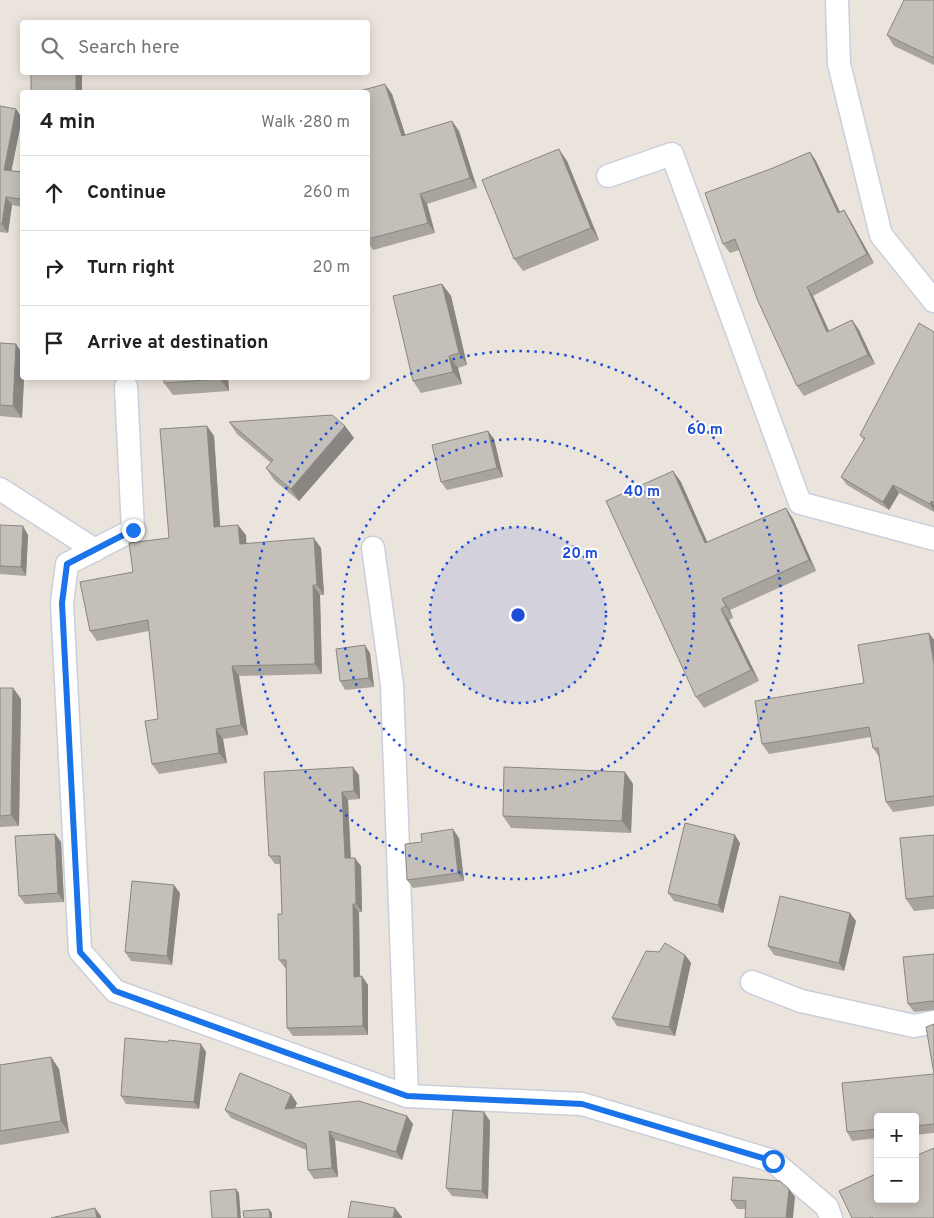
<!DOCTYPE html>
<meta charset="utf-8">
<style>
:root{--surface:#fff;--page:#f2f2f2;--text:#222;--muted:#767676;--line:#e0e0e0}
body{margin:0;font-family:Overpass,sans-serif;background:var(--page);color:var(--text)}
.controls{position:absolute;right:15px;bottom:15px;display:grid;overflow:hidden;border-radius:5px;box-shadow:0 2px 12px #0003}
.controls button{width:45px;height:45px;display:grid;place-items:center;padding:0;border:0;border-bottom:1px solid var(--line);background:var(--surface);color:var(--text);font:25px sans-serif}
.stop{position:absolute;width:15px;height:15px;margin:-11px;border:4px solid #1a73e8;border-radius:50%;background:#fff}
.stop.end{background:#1a73e8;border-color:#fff;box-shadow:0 1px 5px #0008}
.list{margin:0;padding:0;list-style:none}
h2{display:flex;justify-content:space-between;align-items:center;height:65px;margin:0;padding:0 20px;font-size:21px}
h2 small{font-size:16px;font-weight:400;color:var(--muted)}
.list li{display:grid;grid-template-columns:32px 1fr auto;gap:15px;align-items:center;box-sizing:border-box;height:75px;padding:0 20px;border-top:1px solid var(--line)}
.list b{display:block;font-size:19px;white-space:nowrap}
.list em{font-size:16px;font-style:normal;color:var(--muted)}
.icon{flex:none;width:28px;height:28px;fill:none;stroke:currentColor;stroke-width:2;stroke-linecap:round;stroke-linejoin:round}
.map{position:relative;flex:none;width:934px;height:1218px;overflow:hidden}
.search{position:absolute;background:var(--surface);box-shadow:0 2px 12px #0003;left:20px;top:20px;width:350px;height:55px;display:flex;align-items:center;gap:12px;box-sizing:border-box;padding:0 18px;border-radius:5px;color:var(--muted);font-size:19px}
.panel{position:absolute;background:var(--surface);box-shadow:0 2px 12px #0003;left:20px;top:90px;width:350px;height:290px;border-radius:5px}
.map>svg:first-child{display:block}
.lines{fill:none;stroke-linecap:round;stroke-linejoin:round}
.street-casing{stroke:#cbcfdb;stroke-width:25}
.street{stroke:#fff;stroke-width:22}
.wall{fill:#a9a49e}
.shaded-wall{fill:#898681}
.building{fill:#c4bfb8;stroke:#898681}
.route{stroke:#1a73e8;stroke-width:6}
.ring{fill:none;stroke:#1d4ed8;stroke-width:2.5;stroke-dasharray:2.5 5}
.centre{fill:#1d4ed8;stroke:#fff;stroke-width:2.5}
.ring-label{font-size:15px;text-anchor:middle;font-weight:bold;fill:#1d4ed8;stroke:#fff;stroke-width:4;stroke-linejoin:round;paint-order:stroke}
</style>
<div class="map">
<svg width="934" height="1218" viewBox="0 0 934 1218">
<rect width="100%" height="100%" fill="#ebe4dd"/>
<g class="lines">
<g class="street-casing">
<g id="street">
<polyline points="837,0 839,64 881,235 934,301"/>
<polyline points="608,176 672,154 800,503 934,539"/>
<polyline points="126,387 133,530 67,564 62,603 80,951 115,991 407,1096 582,1104 773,1161 827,1207 831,1218"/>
<polyline points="0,489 95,550"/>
<polyline points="373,548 392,685 407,1096"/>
<polyline points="752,982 801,1001 914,1026 934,1022"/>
</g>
</g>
<use href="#street" class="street"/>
</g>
<g class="wall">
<polygon points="934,0 934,65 894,46 887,35"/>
<polygon points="392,94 405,135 452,121 459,131 477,188 427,204 435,233 373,250 368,242 368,239"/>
<polygon points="0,106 16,109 22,118 11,171 22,172 22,207 12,205 8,233 0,232"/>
<polygon points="810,152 816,161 840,212 844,210 850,220 874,263 813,296 829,331 852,320 859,330 875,364 804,396 797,386 739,250 730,253 723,244 773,168"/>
<polygon points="567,161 599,240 523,271 514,259"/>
<polygon points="442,284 451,296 467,365 458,368 462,384 421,393 413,381"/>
<polygon points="934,332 934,512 899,493 889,510 847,485 841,477 864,440 860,435"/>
<polygon points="0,343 22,378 24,378 22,418 0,416"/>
<polygon points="228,378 229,391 173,395 164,383"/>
<polygon points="229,422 345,426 354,438 299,501 274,480 266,468 271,463 237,434"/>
<polygon points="207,426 214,436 220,527 246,535 246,543 321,548 324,595 320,595 322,674 239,676 248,735 223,739 227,763 159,774 152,764 158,719 149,631 97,641 90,631 169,538"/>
<polygon points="488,431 494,439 503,477 447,490 441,482"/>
<polygon points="673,471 681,482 707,542 786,508 793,519 816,571 730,610 733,618 729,620 759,681 704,708 696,697"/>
<polygon points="0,525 28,535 26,576 0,574"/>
<polygon points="929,633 934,640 934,806 893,812 886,802 880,758 873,748 871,737 769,754 762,744 864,683"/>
<polygon points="370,653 374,687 345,690 340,681"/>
<polygon points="0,688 13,688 21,699 19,826 0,827"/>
<polygon points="625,772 633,784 631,833 511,828 503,816"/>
<polygon points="359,775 360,799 348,800 351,858 361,866 362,912 359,912 360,976 368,985 368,1035 293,1036 287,1028 286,968 285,968 279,960 282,914 281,864 275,864 269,856"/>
<polygon points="55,834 61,842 64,902 25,904 19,896"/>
<polygon points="934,835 934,909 914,911 906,899"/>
<polygon points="459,838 464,881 413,888 407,880"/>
<polygon points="740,843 723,913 674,901 668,893"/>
<polygon points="180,893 172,965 131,961 125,952"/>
<polygon points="856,921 844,971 774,955 768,946"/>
<polygon points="934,954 934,1010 914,1012 908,1004"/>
<polygon points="685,955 691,963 675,1036 617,1026 612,1018"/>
<polygon points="934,1024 934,1133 915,1135 915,1117 878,1117 878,1138 852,1141 847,1132 934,1074"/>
<polygon points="168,1042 206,1052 199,1109 126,1104 121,1096"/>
<polygon points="51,1057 59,1069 69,1133 0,1145 0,1065"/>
<polygon points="297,1103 295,1108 407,1116 413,1124 402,1160 335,1140 338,1177 314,1179 308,1170 306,1150 231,1118 225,1110"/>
<polygon points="490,1121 488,1199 452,1196 446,1188"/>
<polygon points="795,1197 746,1209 737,1209 731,1200"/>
</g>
<g class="shaded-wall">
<rect x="76" y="72" width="6" height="20"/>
<polygon points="385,84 392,94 409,146 402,136"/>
<polygon points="16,109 22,118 10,178 4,170"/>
<polygon points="452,121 459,131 477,188 470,178"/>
<polygon points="559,149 567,161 599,240 591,228"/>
<polygon points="810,152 816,161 845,223 838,213"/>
<polygon points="22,180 22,203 20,199"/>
<polygon points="420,194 427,204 435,233 428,223"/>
<polygon points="6,197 12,205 8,233 2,224"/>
<polygon points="844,210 850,220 874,263 867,254"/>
<polygon points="442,284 451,296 467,365 459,353"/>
<polygon points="807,287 813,296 834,342 827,332"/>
<polygon points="852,320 859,330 875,364 868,355"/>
<polygon points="16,344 22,353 22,378 24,378 22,418 13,406"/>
<polygon points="449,356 458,368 462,384 453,372"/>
<polygon points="220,378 228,378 229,391 220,379"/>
<polygon points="207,426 214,436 221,537 214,527"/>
<polygon points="345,426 354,438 299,501 291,489"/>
<polygon points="488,431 494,439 503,477 497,468"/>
<polygon points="673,471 681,482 713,555 705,543"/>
<polygon points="893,485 899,493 889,510 883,502"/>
<polygon points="931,501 934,505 934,511 930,504"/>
<polygon points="786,508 793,519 816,571 809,560"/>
<polygon points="238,525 246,535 247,554 240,544"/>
<polygon points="23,526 28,535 26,576 21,567"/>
<polygon points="314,538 321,548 324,595 317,585"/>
<polygon points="313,585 320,595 322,674 315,664"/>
<polygon points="722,599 730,610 733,618 726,606"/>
<polygon points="721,609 729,620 759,681 751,670"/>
<polygon points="929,633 934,640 934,665"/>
<polygon points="365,645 370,653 374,687 369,678"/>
<polygon points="232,666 239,676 248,735 241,725"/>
<polygon points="13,688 21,699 19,826 11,815"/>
<polygon points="216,729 223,739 227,763 219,753"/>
<polygon points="353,767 359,775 360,799 354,791"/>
<polygon points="625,772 633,784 631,833 622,821"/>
<polygon points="342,792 348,800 351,866 345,858"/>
<polygon points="453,829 459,838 464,881 458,873"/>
<polygon points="55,834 61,842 64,902 58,893"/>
<polygon points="735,835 740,843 723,913 718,905"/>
<polygon points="355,858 361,866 362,912 356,904"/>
<polygon points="174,885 180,893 172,965 167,956"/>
<polygon points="353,904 359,912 360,985 354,977"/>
<polygon points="850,913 856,921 844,971 839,963"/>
<polygon points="685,955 691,963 675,1036 669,1027"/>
<polygon points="362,976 368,985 368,1035 363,1026"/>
<polygon points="201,1044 206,1052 199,1109 194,1102"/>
<polygon points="51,1057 59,1069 69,1133 61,1121"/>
<polygon points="291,1094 297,1103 291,1117 285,1109"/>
<polygon points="484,1112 490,1121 488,1199 482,1191"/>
<polygon points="407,1116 413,1124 402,1160 396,1152"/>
<polygon points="329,1131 335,1140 338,1177 332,1168"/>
<polygon points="236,1189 239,1193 241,1218 238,1218"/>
<polygon points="789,1189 795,1197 793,1218 786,1218"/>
<polygon points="95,1208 101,1216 101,1218 97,1218"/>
<polygon points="395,1208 402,1217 402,1218 393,1218"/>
<polygon points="269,1209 272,1213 272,1218 270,1218"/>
</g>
<g class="building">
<polygon points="904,0 934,0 934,58 887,35"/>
<rect x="31" y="72" width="45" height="20"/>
<polygon points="385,84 402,136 452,121 470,178 420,194 428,223 368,239 368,92 356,92"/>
<polygon points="0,106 16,109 4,170 22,172 22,180 20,199 6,197 2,224 0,224"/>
<polygon points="559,149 591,228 514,259 482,180"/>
<polygon points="810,152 838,213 844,210 867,254 807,287 827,332 852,320 868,355 797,386 758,301 735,239 723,244 705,193 773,168"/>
<polygon points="442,284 459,353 449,356 453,372 413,381 393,296"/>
<polygon points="919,323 934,332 934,503 931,501 930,504 893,485 883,502 841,477 865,438 860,435"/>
<polygon points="0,343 16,344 13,406 0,405"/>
<polygon points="164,378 220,378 220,379 164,383"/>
<polygon points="332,415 345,426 291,489 266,468 273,460 229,422"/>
<polygon points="207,426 214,527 238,525 240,544 314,538 317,585 313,585 315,664 232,666 241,725 216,729 219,753 152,764 145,721 158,719 148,620 90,631 80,582 133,572 129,543 169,538 160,429"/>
<polygon points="488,431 497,468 441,482 432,445"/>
<polygon points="673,471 705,543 786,508 809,560 722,599 726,606 721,609 751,670 696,697 606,501"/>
<polygon points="0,525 23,526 21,567 0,566"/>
<polygon points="929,633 934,665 934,796 886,802 878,748 873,748 869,727 762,744 755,701 864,683 858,645"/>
<polygon points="365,645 369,678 340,681 336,649"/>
<polygon points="0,688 13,688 11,815 0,816"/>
<polygon points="353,767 354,791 342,792 345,858 355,858 356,904 353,904 354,977 362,976 363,1026 287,1028 286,960 279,960 278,914 282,914 280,856 269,856 264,772"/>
<polygon points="504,767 625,772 622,821 503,816"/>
<polygon points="685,823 735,835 718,905 668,893"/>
<polygon points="453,829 458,873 407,880 405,844 422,842 421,834"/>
<polygon points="55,834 58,893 19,896 15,836"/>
<polygon points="934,835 934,896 906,899 900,838"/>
<polygon points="132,881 174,885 167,956 125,952"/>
<polygon points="780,896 850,913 839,963 768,946"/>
<polygon points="665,943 685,955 669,1027 612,1018 646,951 659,952"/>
<polygon points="934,954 934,1002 932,1001 908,1004 903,957"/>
<polygon points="934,1024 934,1124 915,1126 915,1117 878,1117 878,1129 847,1132 842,1083 934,1074 926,1027"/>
<polygon points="125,1038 168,1042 169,1040 201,1044 194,1102 121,1096"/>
<polygon points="51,1057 61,1121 0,1131 0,1065"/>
<polygon points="240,1073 291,1094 285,1109 359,1101 407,1116 396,1152 329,1131 332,1168 308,1170 306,1144 225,1110"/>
<polygon points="453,1110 484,1112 482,1191 446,1188"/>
<polygon points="934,1148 934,1218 873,1218 872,1217 869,1218 852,1218 839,1191 878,1173 878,1199 915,1199 915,1156"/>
<polygon points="733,1177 780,1181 789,1189 786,1218 745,1218 746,1201 731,1200"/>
<polygon points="236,1189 238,1218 212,1218 210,1191"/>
<polygon points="351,1201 395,1208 393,1218 348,1218"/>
<polygon points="95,1208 97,1218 51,1218"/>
<polygon points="269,1209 270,1218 244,1218 243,1211"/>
</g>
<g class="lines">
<polyline class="route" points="133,530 67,564 62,603 80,952 115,991 407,1096 582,1104 773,1161"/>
</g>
<circle cx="518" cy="615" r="88" fill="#1d4ed8" fill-opacity=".12"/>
<g class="ring">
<circle cx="518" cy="615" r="88"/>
<circle cx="518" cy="615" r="176"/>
<circle cx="518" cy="615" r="264"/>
</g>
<circle cx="518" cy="615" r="8" class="centre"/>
<g class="ring-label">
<text x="705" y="434">60 m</text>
<text x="642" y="496">40 m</text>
<text x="580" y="558">20 m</text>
</g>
</svg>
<div class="controls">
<button>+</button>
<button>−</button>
</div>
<div class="stop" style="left:773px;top:1161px"></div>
<div class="stop end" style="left:133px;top:530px"></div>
<div class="search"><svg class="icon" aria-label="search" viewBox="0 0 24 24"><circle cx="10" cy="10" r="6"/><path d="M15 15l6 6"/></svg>Search here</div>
<section class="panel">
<h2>4 min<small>Walk · 280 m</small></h2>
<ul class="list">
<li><svg class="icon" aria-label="ahead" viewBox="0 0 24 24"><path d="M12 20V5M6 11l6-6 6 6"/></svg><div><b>Continue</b></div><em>260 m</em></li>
<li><svg class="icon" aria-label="right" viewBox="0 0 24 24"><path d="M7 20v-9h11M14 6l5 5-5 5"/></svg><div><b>Turn right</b></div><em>20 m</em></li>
<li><svg class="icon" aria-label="arrive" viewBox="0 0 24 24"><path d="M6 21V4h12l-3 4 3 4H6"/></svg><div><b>Arrive at destination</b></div></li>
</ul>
</section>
</div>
